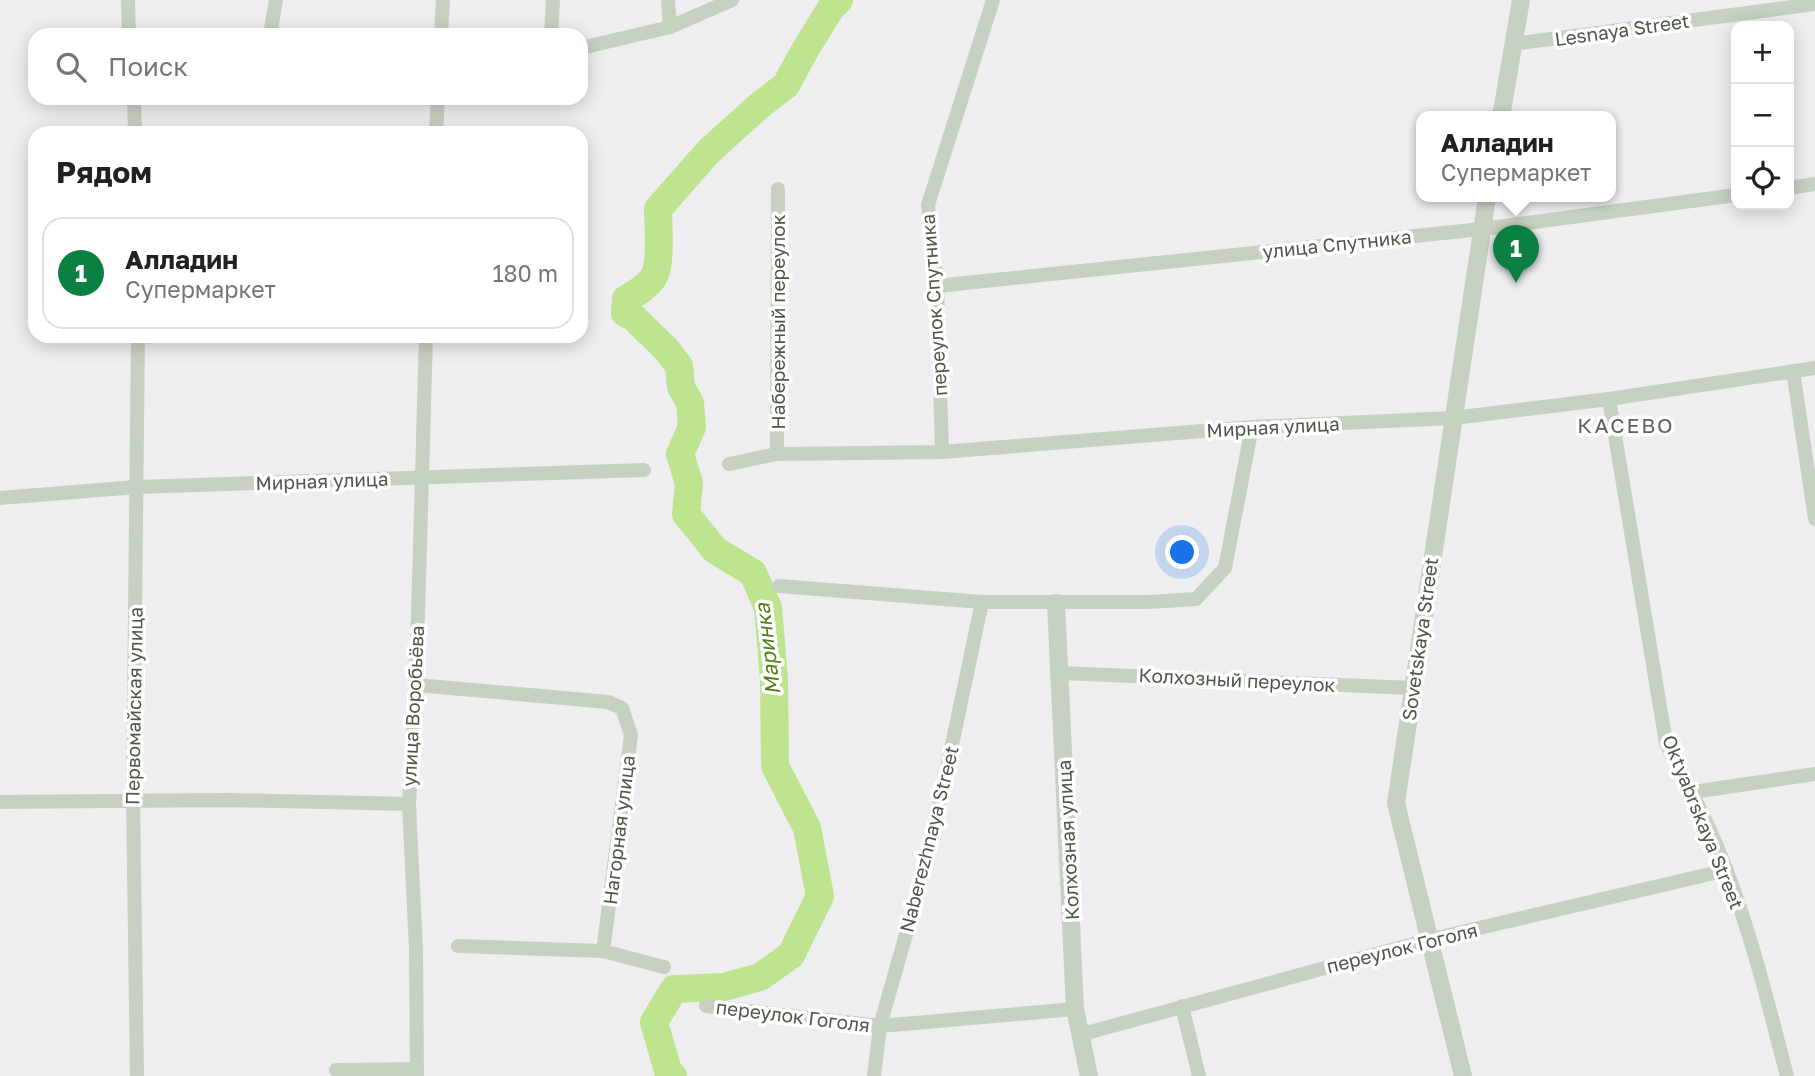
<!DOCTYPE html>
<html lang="ru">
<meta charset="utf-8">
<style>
:root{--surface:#fff;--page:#f2f2f2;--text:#202124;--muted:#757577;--line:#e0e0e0;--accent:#0b8043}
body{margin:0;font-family:"Golos Text",sans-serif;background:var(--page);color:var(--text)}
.controls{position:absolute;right:21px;top:21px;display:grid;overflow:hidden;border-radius:14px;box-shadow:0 4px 18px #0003}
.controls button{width:63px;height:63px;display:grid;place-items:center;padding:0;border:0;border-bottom:2px solid var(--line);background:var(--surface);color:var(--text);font:35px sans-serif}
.you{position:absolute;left:1183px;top:553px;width:24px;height:24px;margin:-18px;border:5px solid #fff;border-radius:50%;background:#1a73e8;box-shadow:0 0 0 10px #1a73e833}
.badge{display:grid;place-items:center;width:46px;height:46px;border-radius:50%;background:var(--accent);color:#fff;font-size:23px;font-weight:700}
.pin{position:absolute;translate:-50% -58px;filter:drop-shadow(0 2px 4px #0008)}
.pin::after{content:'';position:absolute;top:37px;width:24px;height:21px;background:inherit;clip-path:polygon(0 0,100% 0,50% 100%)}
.popup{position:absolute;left:1416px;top:111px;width:200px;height:91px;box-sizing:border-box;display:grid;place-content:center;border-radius:14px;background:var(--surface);filter:drop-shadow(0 2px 5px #0005);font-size:23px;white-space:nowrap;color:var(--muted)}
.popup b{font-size:26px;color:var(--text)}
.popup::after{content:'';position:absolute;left:50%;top:100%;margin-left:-14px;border:14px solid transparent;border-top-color:var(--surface)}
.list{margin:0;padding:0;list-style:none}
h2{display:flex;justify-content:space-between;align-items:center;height:91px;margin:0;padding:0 28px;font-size:30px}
h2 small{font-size:23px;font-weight:400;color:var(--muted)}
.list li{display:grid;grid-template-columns:46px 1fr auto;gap:21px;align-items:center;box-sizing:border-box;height:112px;margin:0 14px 14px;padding:0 14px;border:2px solid var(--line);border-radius:21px}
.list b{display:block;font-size:26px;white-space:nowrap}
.list p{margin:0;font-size:23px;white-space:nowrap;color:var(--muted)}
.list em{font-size:23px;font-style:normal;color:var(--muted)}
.icon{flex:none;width:38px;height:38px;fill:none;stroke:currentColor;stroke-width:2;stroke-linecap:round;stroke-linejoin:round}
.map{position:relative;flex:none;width:1815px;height:1076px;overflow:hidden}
.search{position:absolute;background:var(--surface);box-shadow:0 4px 18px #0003;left:28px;top:28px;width:560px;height:77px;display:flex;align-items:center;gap:18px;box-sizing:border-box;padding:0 24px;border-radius:21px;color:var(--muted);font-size:26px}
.panel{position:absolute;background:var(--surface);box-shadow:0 4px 18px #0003;left:28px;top:126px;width:560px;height:217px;border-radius:21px}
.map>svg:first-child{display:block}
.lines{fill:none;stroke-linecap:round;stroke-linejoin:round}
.river{stroke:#bee48f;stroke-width:28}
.minor{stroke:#c6d1c2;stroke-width:14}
.tertiary{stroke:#c6d1c2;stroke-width:18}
.labels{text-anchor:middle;stroke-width:7;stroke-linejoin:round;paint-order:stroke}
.street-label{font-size:19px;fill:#4c5947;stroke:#fff}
.neighbourhood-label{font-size:21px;letter-spacing:2px;fill:#5c625b;stroke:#fff}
.water-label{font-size:21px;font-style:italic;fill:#517f17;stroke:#fff}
</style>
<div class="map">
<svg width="1815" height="1076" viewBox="0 0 1815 1076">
<rect width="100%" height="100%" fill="#eeedf0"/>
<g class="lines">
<path class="river" d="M673,1076l-5,-5 -14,-49 20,-33 50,-2 36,-10 31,-22 29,-59 -13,-68 -32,-62 -1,-87 -6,-71 -15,-35 -38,-23 -29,-36 3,-31 -9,-29 12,-27 -2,-24 -9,-16 -2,-21 -13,-17 -33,-32 -8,-4 1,-14c10,-6 20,-11 27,-21 9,-13 5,-52 5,-69l51,-58 50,-45 27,-21 19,-35 26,-42 8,-8"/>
<g class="minor">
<polyline points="128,0 129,35"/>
<polyline points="668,0 670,27"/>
<polyline points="270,35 276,0"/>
<polyline points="441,35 443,0"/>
<polyline points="551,35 553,0"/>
<polyline points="1513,44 1815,4"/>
<polyline points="581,48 670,27 732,0"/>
<polyline points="134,98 135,133"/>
<polyline points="436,133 438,98"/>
<polyline points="1789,188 1815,184"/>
<polyline points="937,286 1482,229 1736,195"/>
<polyline points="1793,371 1815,519"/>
<path d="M1609,399l57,344c22,41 44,83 60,126 26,67 43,138 61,207"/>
<polyline points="942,452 937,286 928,205 993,0"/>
<polyline points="777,454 778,189"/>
<polyline points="729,464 777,454 942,452 1252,427 1453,418 1609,399 1815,368"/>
<polyline points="0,498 137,487 644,470"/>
<polyline points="779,586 982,602 1149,602 1196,599 1225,568 1252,427"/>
<polyline points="1060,673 1413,688"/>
<polyline points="416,685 608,702 622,708 631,735 603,951"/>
<polyline points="1693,792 1815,774"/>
<polyline points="0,802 227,800 409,804"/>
<polyline points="458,946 603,951 664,967"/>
<polyline points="706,1006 880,1026 1075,1009"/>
<polyline points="1182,1006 1199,1076"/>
<polyline points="1079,1035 1428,940 1727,870"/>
<polyline points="336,1070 417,1069"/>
<polyline points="137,1076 133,800 138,336"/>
<polyline points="417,1076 416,950 409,804 416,685 426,336"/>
<polyline points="874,1076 880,1026 920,885 941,797 982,602"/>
</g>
<g class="tertiary">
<polyline points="1501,117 1521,0"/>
<polyline points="1056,603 1075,1009 1089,1076"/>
<polyline points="1463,1076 1396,803 1487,197"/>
</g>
</g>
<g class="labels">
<g class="street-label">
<text transform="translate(1622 30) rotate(-8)" y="7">Lesnaya Street</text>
<text transform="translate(1337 244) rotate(-6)" y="7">улица Спутника</text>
<text transform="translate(934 305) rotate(-94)" y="7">переулок Спутника</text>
<text transform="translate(778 322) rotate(-90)" y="7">Набережный переулок</text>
<text transform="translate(1273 427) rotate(-3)" y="7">Мирная улица</text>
<text transform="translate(322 481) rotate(-2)" y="7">Мирная улица</text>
<text transform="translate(1420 639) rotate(-82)" y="7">Sovetskaya Street</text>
<text transform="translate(1237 680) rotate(3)" y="7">Колхозный переулок</text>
<text transform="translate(134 706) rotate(-89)" y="7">Первомайская улица</text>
<text transform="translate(413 706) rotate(-87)" y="7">улица Воробьёва</text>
<text transform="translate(1703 822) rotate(68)" y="7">Oktyabrskaya Street</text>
<text transform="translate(619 830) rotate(-83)" y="7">Нагорная улица</text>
<text transform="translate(929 839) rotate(-76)" y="7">Naberezhnaya Street</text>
<text transform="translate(1068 840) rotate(-93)" y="7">Колхозная улица</text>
<text transform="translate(1402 948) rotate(-14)" y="7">переулок Гоголя</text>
<text transform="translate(793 1016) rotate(7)" y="7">переулок Гоголя</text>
</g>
<g class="neighbourhood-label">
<text x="1626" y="433">КАСЕВО</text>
</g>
<g class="water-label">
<text transform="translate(768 649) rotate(-97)" y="7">Маринка</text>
</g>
</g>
</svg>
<div class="controls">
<button>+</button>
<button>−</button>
<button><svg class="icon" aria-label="locate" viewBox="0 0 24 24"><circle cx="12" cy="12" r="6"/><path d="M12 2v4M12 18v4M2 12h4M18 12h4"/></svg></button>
</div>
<div class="you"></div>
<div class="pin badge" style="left:1516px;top:283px">1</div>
<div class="popup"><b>Алладин</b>Супермаркет</div>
<div class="search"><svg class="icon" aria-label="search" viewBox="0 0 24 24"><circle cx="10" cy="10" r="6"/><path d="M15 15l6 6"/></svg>Поиск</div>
<section class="panel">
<h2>Рядом<small></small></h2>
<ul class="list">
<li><span class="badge">1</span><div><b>Алладин</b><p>Супермаркет</p></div><em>180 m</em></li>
</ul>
</section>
</div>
